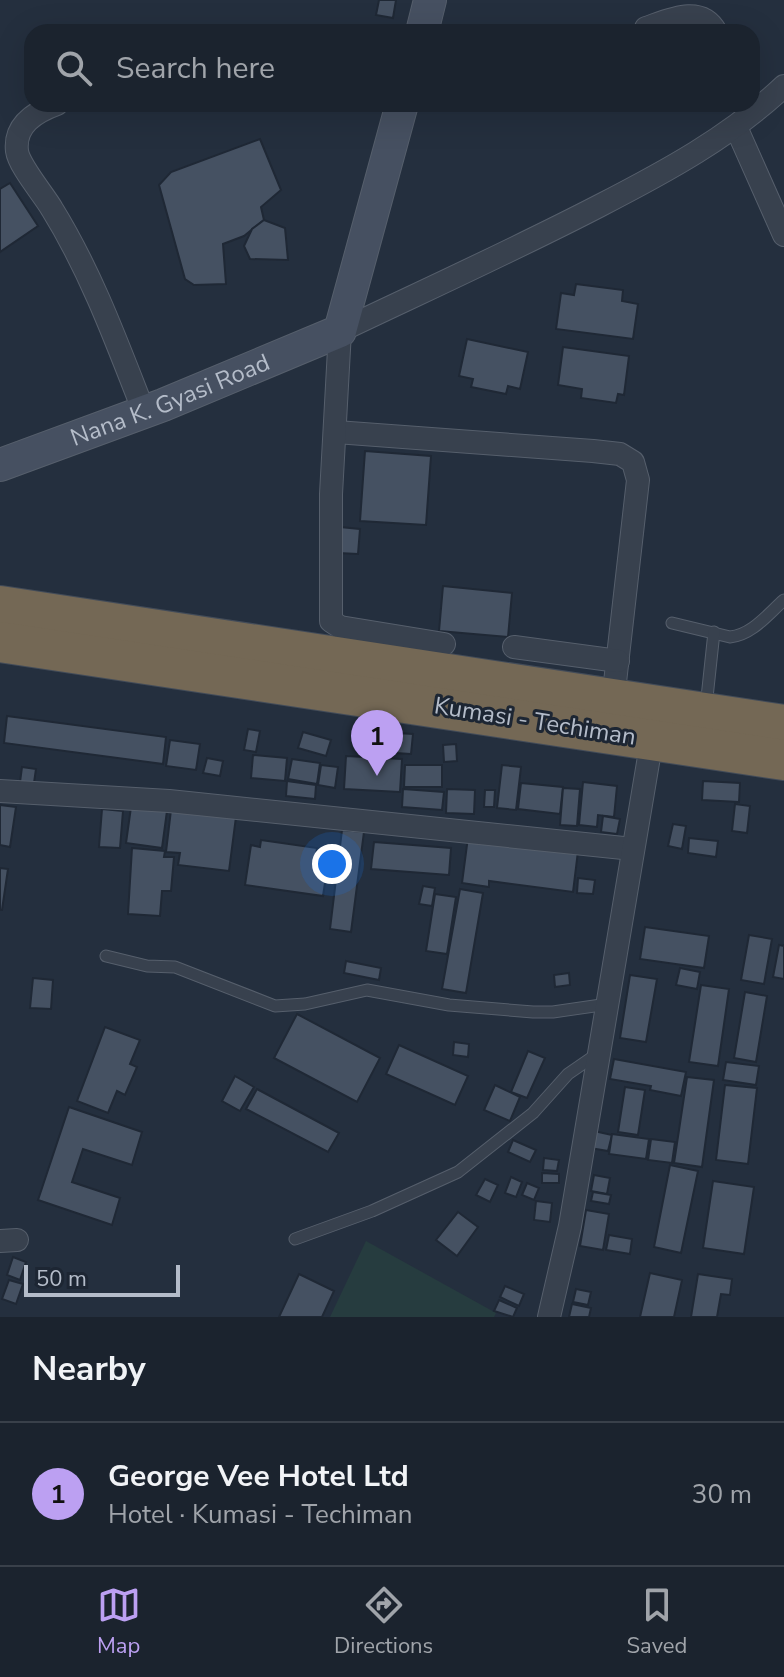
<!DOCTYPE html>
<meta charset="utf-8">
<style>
:root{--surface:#1b232e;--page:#242b36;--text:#f1f3f6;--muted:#a0a4aa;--line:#39404a;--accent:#bca0f2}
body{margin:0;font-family:"Nunito Sans",sans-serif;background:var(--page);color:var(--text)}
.scale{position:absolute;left:24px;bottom:20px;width:156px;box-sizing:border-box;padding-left:8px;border:4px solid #b4bcc9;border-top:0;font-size:22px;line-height:28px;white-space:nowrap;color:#b4bcc9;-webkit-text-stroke:6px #1d2633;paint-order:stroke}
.you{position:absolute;left:332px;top:864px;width:28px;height:28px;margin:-20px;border:6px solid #fff;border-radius:50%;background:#1a73e8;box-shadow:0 0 0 12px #1a73e833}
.badge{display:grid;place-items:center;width:52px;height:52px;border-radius:50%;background:var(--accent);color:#111;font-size:26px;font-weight:700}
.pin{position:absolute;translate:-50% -66px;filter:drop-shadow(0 2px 4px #0008)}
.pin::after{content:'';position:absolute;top:42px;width:28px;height:24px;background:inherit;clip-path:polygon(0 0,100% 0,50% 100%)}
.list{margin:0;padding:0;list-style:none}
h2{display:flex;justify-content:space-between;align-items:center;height:104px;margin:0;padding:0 32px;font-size:34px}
h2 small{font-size:26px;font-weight:400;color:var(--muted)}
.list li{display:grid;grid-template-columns:52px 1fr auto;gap:24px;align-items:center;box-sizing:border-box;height:144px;padding:0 32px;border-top:2px solid var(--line)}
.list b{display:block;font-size:30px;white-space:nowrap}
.list p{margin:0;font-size:26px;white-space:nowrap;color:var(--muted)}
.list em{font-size:26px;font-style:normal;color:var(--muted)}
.icon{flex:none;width:44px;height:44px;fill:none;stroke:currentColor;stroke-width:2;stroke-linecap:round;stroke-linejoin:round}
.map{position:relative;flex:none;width:784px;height:1317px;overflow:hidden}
.search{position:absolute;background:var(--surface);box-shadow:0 8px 32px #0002;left:24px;right:24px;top:24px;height:88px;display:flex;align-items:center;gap:20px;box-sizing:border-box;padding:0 28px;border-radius:24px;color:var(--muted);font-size:30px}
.sheet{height:248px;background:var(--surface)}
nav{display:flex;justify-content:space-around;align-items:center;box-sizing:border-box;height:112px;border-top:2px solid var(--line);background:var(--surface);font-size:22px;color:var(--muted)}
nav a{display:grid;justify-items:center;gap:4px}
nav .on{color:var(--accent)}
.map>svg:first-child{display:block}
.green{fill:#263c3f}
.building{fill:#455162;stroke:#1f2835;stroke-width:2}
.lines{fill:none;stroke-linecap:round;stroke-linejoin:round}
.lane-casing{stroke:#565f6c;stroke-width:13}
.street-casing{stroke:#565f6c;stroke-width:24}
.secondary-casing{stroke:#565f6c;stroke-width:34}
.highway-casing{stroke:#434c59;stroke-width:42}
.lane{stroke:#38414e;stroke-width:11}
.street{stroke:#38414e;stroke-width:22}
.secondary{stroke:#465061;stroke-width:32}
.highway{stroke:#746855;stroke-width:40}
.labels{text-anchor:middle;stroke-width:6;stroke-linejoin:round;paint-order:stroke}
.street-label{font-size:24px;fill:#b4bcc9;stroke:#1d2633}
</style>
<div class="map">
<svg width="784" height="1317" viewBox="0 0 784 1317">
<rect width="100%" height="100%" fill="#242f3e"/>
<polygon class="green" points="366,1241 496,1313 494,1317 330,1317"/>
<g class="building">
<polygon points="379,0 396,0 393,18 376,15"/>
<polygon points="260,139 281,190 261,207 264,220 244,236 223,244 226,284 194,285 185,279 159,185 171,172"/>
<polygon points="10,183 38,226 0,252 0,189"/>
<polygon points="264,220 285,228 288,260 250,259 244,246 252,229"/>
<polygon points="576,284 623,290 622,301 638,304 633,339 556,329 561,293 574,295"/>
<polygon points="467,339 528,352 520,389 508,386 506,394 471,387 473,379 459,376"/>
<polygon points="563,347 629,356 624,395 618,394 616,403 581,398 582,389 558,385"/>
<polygon points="365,451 431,456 426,525 360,521"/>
<polygon points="340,527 360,529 358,554 338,553"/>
<polygon points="443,586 512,593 508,637 439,631"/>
<polygon points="7,716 166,737 163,764 4,743"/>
<polygon points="248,729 260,731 256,752 244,750"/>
<polygon points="303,732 331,740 326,756 298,748"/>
<polygon points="397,733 413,734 411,754 395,753"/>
<polygon points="170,740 200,744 196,770 166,766"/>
<polygon points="456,744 457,761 444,762 443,745"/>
<polygon points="253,755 287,758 285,781 251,778"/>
<polygon points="346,756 402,759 400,792 344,789"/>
<polygon points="207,758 223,761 220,776 203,773"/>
<polygon points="292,759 320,763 317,784 288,779"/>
<polygon points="321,765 338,767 335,788 318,785"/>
<polygon points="405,765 442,765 442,787 404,787"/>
<polygon points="502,765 521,767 516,810 497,808"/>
<polygon points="22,767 36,769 34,783 20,782"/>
<polygon points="287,781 316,785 315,799 286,796"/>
<polygon points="703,781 740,783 739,802 702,800"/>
<polygon points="583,782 617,786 614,817 598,815 597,827 579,825"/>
<polygon points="521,783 563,787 560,814 518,809"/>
<polygon points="563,788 580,789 577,826 560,825"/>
<polygon points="403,789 444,792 442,810 402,807"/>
<polygon points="447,789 475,790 474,814 446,813"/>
<polygon points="485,790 495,790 494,807 484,807"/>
<polygon points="735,804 750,806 747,833 732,831"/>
<polygon points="0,805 16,807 10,847 0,845"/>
<polygon points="131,807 167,811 162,848 126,843"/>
<polygon points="102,809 123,811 120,848 99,847"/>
<polygon points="171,810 236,817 229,871 178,865 180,853 166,852"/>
<polygon points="603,816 620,819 617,834 601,832"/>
<polygon points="673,824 686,826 682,849 668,846"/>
<polygon points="342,830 364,832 351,932 330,929"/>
<polygon points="468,837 578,851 573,892 489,881 489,887 462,883"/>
<polygon points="689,838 718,841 716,857 688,853"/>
<polygon points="261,840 317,848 316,855 329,857 323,896 245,885 251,845 260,847"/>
<polygon points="374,842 451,848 449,875 371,869"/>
<polygon points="132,848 165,851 164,857 174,857 171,891 162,891 160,916 128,914"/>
<polygon points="0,868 8,869 2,910 0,910"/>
<polygon points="578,878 595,880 593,894 577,893"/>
<polygon points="423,886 435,888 432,906 419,904"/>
<polygon points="460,889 483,893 466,993 442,989"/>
<polygon points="435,894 456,897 447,954 426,951"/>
<polygon points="645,927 709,936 704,968 640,959"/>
<polygon points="749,935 772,939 764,984 741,980"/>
<polygon points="784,944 784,979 773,977 779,945 784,946"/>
<polygon points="346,961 381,968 379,980 344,973"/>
<polygon points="680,968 700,972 697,989 676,985"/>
<polygon points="569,973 570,985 555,987 554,975"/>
<polygon points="630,975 657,979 646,1042 620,1038"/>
<polygon points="33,978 53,980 51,1009 30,1008"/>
<polygon points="701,985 729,989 718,1066 689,1062"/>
<polygon points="745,992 767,996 756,1062 734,1058"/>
<polygon points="297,1014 380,1058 357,1102 274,1058"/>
<polygon points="105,1027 140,1040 130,1064 137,1067 125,1095 117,1091 108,1113 77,1101"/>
<polygon points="454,1042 469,1044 468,1057 453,1055"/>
<polygon points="399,1045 468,1076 455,1105 386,1074"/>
<polygon points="528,1051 545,1058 527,1098 511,1092"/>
<polygon points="614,1059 686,1072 681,1096 650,1090 651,1086 610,1079"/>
<polygon points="726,1062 759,1066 756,1085 723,1080"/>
<polygon points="235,1076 254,1087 240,1111 222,1101"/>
<polygon points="687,1077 714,1080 702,1167 674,1163"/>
<polygon points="495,1085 520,1097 510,1121 484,1110"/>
<polygon points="725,1085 757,1088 748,1164 716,1160"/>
<polygon points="625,1087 645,1090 638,1135 618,1132"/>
<polygon points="257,1089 339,1133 328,1152 246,1109"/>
<polygon points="69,1107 142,1132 132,1165 83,1149 72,1182 120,1198 112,1225 38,1200"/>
<polygon points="594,1131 612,1135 608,1151 590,1148"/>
<polygon points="612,1134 649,1139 646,1159 609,1154"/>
<polygon points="651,1139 675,1142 672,1163 648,1160"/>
<polygon points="513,1140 536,1150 530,1162 508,1152"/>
<polygon points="544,1158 559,1160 557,1171 543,1170"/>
<polygon points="670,1165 698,1171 681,1253 654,1247"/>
<polygon points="542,1173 559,1174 559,1183 542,1183"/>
<polygon points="594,1175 610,1178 607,1194 591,1191"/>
<polygon points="511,1177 522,1182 516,1197 505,1193"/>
<polygon points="485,1179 498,1185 490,1202 476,1195"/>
<polygon points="713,1181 754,1187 744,1254 703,1248"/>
<polygon points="527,1183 539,1188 534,1200 522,1195"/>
<polygon points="593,1192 611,1195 609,1204 591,1201"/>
<polygon points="536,1201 552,1203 550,1222 534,1220"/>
<polygon points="586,1210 609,1214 603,1250 580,1246"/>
<polygon points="458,1212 478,1227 457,1256 436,1240"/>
<polygon points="609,1235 632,1239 630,1254 606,1250"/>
<polygon points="13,1257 26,1262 20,1280 7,1275"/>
<polygon points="650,1273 682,1280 674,1317 640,1317"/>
<polygon points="299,1274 334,1291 322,1317 279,1317"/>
<polygon points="698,1274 732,1279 730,1295 721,1294 717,1317 691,1317"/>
<polygon points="9,1280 23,1284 16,1304 2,1299"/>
<polygon points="505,1286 524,1294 519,1306 500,1297"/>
<polygon points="576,1289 591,1292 588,1305 573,1302"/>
<polygon points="499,1300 517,1308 513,1317 494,1311"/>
<polygon points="572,1304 591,1308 589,1317 569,1317"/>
</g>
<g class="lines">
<g class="lane-casing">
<g id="lane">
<path d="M672,623l58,14c22,-2 38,-23 54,-37"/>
<polyline points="706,707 714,632"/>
<polyline points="106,956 147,966 175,967 275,1006 305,1004 367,990 449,1005 533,1012 553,1012 608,1004"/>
<polyline points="295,1239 372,1211 458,1172 533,1113 568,1074 597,1054"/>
</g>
</g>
<g class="street-casing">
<g id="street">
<path d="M646,28c23,-8 55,-24 70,4"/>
<path d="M57,104c-22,8 -43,21 -40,47 2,15 27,44 35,58 39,63 65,134 92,203"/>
<polyline points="736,127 784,235"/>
<polyline points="336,432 593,451 620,454 633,462 638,480 613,700"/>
<path d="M444,644l-104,-17 -9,-6v-127l9,-163c86,-41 174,-81 259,-125 66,-34 131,-69 185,-120"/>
<polyline points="514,647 618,661"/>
<polyline points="0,791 169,801 633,849"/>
<polyline points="0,1241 17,1240"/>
<polyline points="549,1317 570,1226 652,739"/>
</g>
</g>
<g class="secondary-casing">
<g id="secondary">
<polyline points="422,32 430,0"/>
<path id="s1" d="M0,465l163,-60 177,-74 62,-227"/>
</g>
</g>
<g class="highway-casing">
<g id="highway">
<polyline points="0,606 784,725"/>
<polyline points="0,642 784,760"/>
</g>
</g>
<use href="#lane" class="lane"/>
<use href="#street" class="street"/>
<use href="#secondary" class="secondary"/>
<use href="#highway" class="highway"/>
</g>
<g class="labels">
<g class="street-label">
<text dy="8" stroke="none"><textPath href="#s1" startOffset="182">Nana K. Gyasi Road</textPath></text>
<text transform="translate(535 721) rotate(9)" y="8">Kumasi - Techiman</text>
</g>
</g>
</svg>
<div class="scale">50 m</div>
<div class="you"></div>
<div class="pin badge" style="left:377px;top:776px">1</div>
<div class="search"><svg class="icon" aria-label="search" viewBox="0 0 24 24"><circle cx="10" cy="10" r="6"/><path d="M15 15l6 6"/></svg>Search here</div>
</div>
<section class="sheet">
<h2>Nearby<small></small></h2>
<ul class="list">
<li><span class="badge">1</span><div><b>George Vee Hotel Ltd</b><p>Hotel · Kumasi - Techiman</p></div><em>30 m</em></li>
</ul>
</section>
<nav>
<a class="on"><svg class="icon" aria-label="map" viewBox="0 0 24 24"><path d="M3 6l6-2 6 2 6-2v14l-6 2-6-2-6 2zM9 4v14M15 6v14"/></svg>Map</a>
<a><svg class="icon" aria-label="directions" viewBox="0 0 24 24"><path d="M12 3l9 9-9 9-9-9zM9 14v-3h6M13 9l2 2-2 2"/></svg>Directions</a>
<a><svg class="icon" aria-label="saved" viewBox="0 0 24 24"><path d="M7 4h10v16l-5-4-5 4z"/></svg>Saved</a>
</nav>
